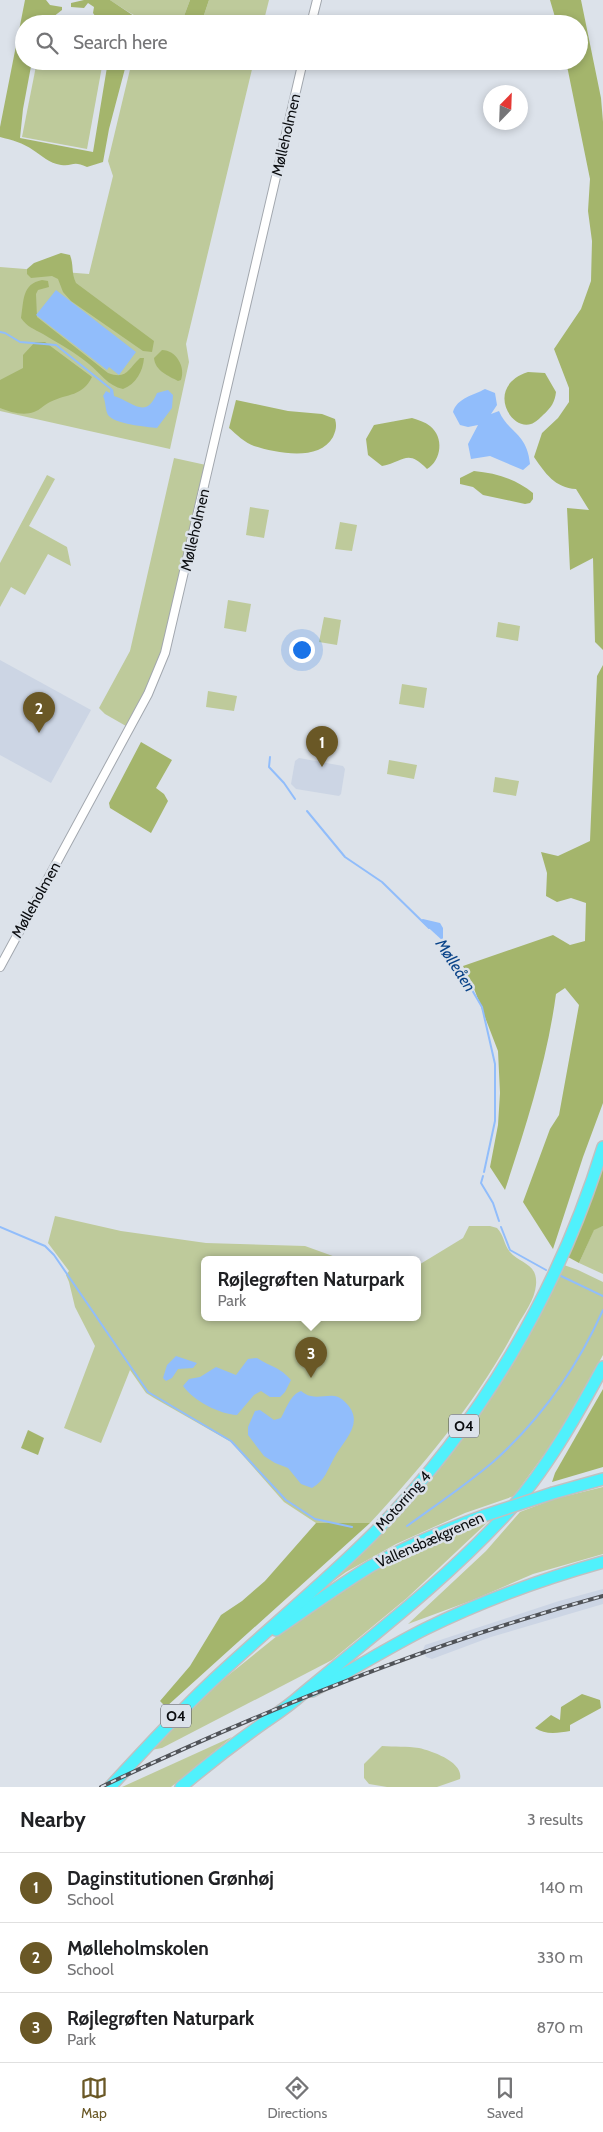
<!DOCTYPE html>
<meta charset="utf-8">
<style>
:root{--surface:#fff;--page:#f2f2f2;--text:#202124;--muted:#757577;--line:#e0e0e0;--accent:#6a5826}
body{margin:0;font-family:Cabin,sans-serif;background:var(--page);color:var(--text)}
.compass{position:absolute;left:483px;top:85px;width:45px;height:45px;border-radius:50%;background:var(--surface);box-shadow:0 2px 8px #0003;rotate:23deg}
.you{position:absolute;left:301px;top:649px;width:18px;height:18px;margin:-12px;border:4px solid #fff;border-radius:50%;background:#1a73e8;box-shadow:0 0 0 8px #1a73e833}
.badge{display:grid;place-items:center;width:32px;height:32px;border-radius:50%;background:var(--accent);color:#fff;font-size:16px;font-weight:700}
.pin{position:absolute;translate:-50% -41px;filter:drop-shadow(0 1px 2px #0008)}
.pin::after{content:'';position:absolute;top:26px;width:18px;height:15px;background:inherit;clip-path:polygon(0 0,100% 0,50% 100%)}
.popup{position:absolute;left:201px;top:1256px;width:220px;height:65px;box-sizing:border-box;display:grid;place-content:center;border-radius:8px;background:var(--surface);filter:drop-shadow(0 1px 4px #0005);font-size:16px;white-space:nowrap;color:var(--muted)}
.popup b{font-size:19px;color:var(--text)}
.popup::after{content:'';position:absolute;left:50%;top:100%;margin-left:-10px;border:10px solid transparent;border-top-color:var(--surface)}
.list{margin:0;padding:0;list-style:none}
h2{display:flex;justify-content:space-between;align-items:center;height:65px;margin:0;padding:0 20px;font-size:21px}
h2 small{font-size:16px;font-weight:400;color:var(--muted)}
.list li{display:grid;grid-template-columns:32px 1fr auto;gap:15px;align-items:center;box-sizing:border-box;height:70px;padding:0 20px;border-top:1px solid var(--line)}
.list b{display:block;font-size:19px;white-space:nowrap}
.list p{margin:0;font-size:16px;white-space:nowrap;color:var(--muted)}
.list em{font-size:16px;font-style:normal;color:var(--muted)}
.icon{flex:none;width:28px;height:28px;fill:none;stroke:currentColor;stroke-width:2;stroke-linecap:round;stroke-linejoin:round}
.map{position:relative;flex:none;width:603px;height:1787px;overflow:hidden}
.search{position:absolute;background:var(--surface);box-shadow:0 2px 8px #0003;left:15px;right:15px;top:15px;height:55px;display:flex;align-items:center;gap:12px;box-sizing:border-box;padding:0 18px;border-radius:28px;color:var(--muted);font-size:19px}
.sheet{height:275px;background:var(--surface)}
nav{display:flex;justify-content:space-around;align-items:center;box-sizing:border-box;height:70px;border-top:1px solid var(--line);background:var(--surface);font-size:14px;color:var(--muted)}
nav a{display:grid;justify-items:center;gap:2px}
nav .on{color:var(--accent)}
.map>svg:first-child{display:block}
.built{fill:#ccd5e4}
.green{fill:#beca9b}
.forest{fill:#a4b56c}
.water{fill:#91bdfb}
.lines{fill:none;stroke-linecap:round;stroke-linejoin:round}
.stream{stroke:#91bdfb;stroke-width:2}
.tertiary-casing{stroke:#a2a7ae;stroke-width:10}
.motorway-casing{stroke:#c0c0c1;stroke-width:14}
.tertiary{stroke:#fff;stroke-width:8}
.motorway{stroke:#50f1fc;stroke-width:11}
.rail-casing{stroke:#505358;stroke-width:4}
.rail{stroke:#dce2ea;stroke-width:2;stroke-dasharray:5.5;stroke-linecap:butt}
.motorway-bridge-casing{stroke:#c0c0c1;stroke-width:14;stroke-linecap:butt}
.motorway-bridge{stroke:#50f1fc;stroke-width:11}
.labels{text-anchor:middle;stroke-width:5;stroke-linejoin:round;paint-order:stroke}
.shield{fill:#dce2ea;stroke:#4a4d51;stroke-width:1}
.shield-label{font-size:14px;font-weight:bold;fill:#0b0d10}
.street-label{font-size:15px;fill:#0b0d10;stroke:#dce2ea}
.water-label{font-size:16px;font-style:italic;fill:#084288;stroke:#dce2ea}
</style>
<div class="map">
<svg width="603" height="1787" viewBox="0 0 603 1787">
<rect width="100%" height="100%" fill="#dce2ea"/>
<g class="built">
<polygon points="0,660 91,710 51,783 0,755"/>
<polygon points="299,758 343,766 345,769 341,794 339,796 296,789 291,784 295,761"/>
<polygon points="603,1589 603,1604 491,1637 432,1659 426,1657 423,1650 425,1645 559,1601"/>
</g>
<g class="green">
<path d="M110,0h80l-9,24c-36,0 -42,-5 -71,-24z"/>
<polygon points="209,0 269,0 263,24 201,24"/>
<polygon points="37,61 103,61 87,149 22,137"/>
<polygon points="132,61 254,61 186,344 189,362 170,449 0,411 0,267 89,274 113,176 108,161"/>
<polygon points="174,458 206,465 161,658 144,695 126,726 105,714 99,708 130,651"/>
<polygon points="47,475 55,479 29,526 67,547 71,566 48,554 25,595 11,587 0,607 0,563"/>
<polygon points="250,507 269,510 264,538 246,535"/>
<polygon points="340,522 357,525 352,551 335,549"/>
<polygon points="228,600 251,604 246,632 224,628"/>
<polygon points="324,617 341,620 337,645 319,642"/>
<polygon points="498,622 520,626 518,641 496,637"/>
<polygon points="402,684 427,688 424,708 399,704"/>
<polygon points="208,691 237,696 234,711 206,707"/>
<polygon points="389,760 417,765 414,779 387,774"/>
<polygon points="495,777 519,781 516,796 493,792"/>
<path d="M55,1216l66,15 85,12 99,3 36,13h-136v58h212v-51l46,-28 6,-12h21l7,2c7,7 7,17 13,24 10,12 28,11 26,33 -1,14 -12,29 -19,41 -39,74 -90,135 -147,197h-54l-32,-21 -53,-60 -77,-44 -8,-5 -16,-23 -29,73 -37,-15 31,-82 -20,-39 -6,-25 -3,-7 3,-4 -21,-28z"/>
<polygon points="603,1226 603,1274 579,1263 594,1229"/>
<path d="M564,1265l14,5 25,12v73l-47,83 -42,58 -49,17 -69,31 -50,28 -22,16c23,-21 46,-42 68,-65 71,-76 128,-164 172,-258z"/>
<polygon points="603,1487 603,1554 533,1574 473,1600 408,1624 486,1551 520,1512 554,1499"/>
<polygon points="490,1520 407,1598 332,1660 162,1748 151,1750 215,1686 318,1603 408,1549"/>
<polygon points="232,1737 171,1787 122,1787"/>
<path d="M382,1746c12,1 25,0 37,2 13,3 45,14 41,31l-23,8h-50l-18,-3 -5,-6v-14z"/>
</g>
<g class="forest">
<path d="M25,0h21l4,5 12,2v3l-18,14h-20v37h8l-9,48 -3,29 73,14 15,-91h19l-18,68 -6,33 -16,5c-15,-7 -14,0 -26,-2 -12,-2 -19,-9 -28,-15 -10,-7 -21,-10 -33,-13v-10z"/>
<polygon points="84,0 110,0 137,18 157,24 101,24 93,13 94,7 88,3 84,8 71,7 71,3"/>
<polygon points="190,0 209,0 201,24 181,24"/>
<path d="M550,0h31l20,98 2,24v528l-8,-8 -2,-84 -23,12 -3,-62 22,2 -13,-21c-21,-1 -31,-16 -42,-32l8,-24 16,-15 11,-16v-14l-15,-39 27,-40 10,-28 1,-40 -4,-30 2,-32 -24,-118h13v-37h-22z"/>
<path d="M61,253l9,2c4,10 1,18 6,28l78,58 -2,11 -9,-1 -72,-50 -8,-9 -5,-13 -6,-3 -21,2 -4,-4v-5l7,-6z"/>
<path d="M42,280l6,1 1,6 -11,3 -2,4 1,23 71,56c19,7 20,-4 32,-15h4c-1,13 -8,26 -21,31 -15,-3 -23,-16 -34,-25 -13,-11 -31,-21 -46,-30 -9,-5 -16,-7 -22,-16 3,-18 1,-34 21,-38z"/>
<path d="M35,342h10l47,35c-10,20 -24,16 -42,25 -5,2 -10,8 -16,10 -11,4 -24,0 -34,-4v-28l23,-12v-13z"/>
<path d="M162,350c14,0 24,17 19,30l-3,1c-9,-5 -23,-10 -24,-23z"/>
<path d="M528,372l17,1 11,19c-1,10 -5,16 -13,23 -3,3 -8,8 -12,9 -21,7 -46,-38 -3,-52z"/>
<path d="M236,400l52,11 34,3 13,5c2,7 1,11 -2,18 -14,25 -56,16 -79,9 -9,-3 -18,-12 -25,-18z"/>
<path d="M412,418c6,2 13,4 18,8 14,11 12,34 -3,43 -20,-21 -23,-7 -45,-3l-14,-11 -2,-16 8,-14z"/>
<path d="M474,471c22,2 42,8 59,22v6l-3,4 -5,1 -42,-9 -10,-8 -13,-3v-6z"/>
<path d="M603,665v438l-20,54 -30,92 -30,-47 27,-73 9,-14 20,-110 -14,-17 -9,6c-9,67 -30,132 -51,196l-15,-23 8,-42 2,-32 -2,-42 -25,-65 -10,-20 90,-31 17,10 15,-4 1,-38 -15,-5 -14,4 -11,-6 1,-23 -6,-21 17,4 32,-15 7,-165z"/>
<polygon points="141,742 172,760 156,788 164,794 168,801 151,833 110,808 109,803"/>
<polygon points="603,1164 603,1226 594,1230 579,1263 568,1257"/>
<polygon points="603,1389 603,1467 552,1482 555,1473"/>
<polygon points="28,1430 44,1438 38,1455 21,1448"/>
<polygon points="316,1523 370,1523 166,1707 160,1701 190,1666 221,1615 242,1601 265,1581"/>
<path d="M582,1694l18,6 1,8 -31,17v6c-12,2 -25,4 -35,-3l16,-13 9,5 1,-13z"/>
</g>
<g class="water">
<polygon points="56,290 136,352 119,375 109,367 107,370 36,315"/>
<path d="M113,389l1,7c19,6 32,24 43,-3l11,-3 5,5 -1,13 -15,20c-10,-1 -43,-4 -49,-13 -3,-5 -2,-13 -5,-19l3,-5 4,2v-3z"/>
<path d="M485,389l10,4 2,12 -6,9 8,-3c9,22 28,21 31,53l-7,6 -33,-14 -19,3 -3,-15 10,-19 -10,2 -8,-2 -7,-13c4,-14 21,-17 32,-23z"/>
<polygon points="423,919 440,923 443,928 443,941 420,920"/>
<polygon points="176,1356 197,1363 193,1368 178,1369 172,1378 166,1381 163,1378 167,1365"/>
<path d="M257,1358c14,9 23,9 34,22l-6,12 -5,5h-10l-9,-6 -7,4 -17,20c-18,-1 -43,-14 -54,-29l6,-7 11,-2 16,-10 20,8 12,-16z"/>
<path d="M301,1391c3,2 7,5 10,5 11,3 23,-5 33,5 23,21 0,38 -10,57 -7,13 -9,22 -22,30l-11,-4 -13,-16 -13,-5 -11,-7 -16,-21v-8l7,-16 5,-1 14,10 7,-2c5,-9 10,-24 20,-27z"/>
</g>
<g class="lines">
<g class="stream">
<polyline points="0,332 5,333 20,342 56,345 111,389"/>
<polyline points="270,757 269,767 284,783 295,799"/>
<polyline points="307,811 345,857 382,882 429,928"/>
<polyline points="442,939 482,1007 495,1064 495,1121 484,1172"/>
<polyline points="483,1176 481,1183 493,1203 499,1221"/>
<polyline points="0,1227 45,1246 54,1255 148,1392 231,1441 286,1500 315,1519 352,1527"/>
<polyline points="501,1227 510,1250 546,1270"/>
<polyline points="561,1276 603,1296"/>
<path d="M407,1526c29,-21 59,-41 86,-64 47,-42 84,-94 110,-152"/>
</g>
<g class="tertiary-casing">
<g id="tertiary">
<polyline points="311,24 317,0"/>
<polyline points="0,967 148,694 165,653 303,61"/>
</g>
</g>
<g class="motorway-casing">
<g id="motorway">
<polyline points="553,1493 603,1479"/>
<path d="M276,1630c31,-21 62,-44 95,-64 36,-20 73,-36 112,-50"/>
<path d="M312,1691c38,-19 75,-43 113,-62 57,-28 117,-50 178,-67"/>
<path d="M110,1787c33,-36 65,-71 100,-104 53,-50 110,-96 161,-147 108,-109 187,-243 232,-389"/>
<path d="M181,1787c26,-22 53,-43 81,-63 13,-9 27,-18 39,-29 71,-59 144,-114 207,-183 37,-40 69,-97 95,-145"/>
</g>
</g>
<use href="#tertiary" class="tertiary"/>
<use href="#motorway" class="motorway"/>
<g class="rail-casing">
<path id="rail" d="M101,1787c162,-77 329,-144 502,-191"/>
</g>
<use href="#rail" class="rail"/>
<g class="motorway-bridge-casing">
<polyline id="motorway-bridge" points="483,1516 553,1493"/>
</g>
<use href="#motorway-bridge" class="motorway-bridge"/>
</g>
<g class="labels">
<g class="shield">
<rect x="449" y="1414.5" width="30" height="23" rx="4"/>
<rect x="161" y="1704.5" width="30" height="23" rx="4"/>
</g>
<g class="shield-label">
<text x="464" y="1431">O4</text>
<text x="176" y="1721">O4</text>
</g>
<g class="street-label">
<text transform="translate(286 135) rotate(-77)" y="5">Mølleholmen</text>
<text transform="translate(195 530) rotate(-77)" y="5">Mølleholmen</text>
<text transform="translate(36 900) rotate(-61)" y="5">Mølleholmen</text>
<text transform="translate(403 1501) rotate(-48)" y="5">Motorring 4</text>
<text transform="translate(430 1540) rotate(-24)" y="5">Vallensbækgrenen</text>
</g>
<g class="water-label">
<text transform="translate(456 965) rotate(57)" y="6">Mølleåen</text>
</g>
</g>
</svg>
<svg class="compass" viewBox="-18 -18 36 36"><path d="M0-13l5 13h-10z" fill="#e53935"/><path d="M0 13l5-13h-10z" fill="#757577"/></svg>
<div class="you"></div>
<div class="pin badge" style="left:322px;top:767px">1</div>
<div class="pin badge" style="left:39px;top:733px">2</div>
<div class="pin badge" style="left:311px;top:1378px">3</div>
<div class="popup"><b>Røjlegrøften Naturpark</b>Park</div>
<div class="search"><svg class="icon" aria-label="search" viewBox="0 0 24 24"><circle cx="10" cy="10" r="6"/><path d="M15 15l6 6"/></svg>Search here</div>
</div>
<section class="sheet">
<h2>Nearby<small>3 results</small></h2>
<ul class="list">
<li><span class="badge">1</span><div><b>Daginstitutionen Grønhøj</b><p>School</p></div><em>140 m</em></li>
<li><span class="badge">2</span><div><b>Mølleholmskolen</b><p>School</p></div><em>330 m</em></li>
<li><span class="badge">3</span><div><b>Røjlegrøften Naturpark</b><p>Park</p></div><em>870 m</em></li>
</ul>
</section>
<nav>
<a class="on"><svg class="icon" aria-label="map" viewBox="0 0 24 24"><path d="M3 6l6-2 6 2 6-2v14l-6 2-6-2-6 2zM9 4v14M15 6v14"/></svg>Map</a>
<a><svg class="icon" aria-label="directions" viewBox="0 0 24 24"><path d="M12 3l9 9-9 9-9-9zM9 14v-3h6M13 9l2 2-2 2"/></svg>Directions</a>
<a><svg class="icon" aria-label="saved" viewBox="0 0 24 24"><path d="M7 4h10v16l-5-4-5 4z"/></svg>Saved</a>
</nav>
